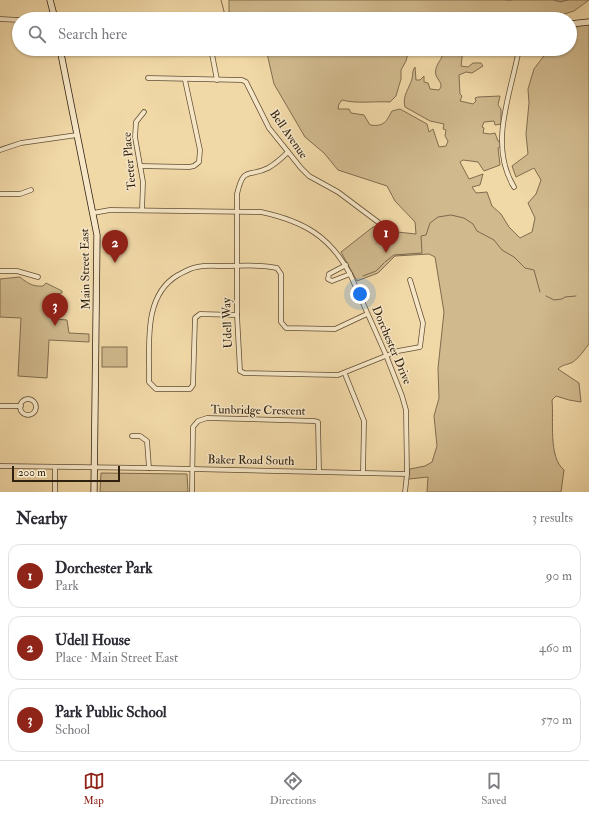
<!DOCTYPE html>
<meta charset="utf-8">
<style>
:root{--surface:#fff;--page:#f7f7f7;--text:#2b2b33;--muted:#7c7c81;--line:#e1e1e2;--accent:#8f2418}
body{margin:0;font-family:"IM FELL Double Pica",serif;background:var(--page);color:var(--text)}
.scale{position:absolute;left:12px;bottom:10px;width:108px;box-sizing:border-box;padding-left:4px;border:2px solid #2f2010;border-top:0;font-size:11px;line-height:14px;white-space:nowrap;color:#2f2010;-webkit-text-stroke:3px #f6e6c6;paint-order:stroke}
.you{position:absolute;left:360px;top:294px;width:14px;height:14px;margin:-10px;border:3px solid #fff;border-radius:50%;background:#1a73e8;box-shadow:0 0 0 6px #1a73e833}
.badge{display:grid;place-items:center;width:26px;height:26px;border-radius:50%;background:var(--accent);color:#fff;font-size:13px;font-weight:700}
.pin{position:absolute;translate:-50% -33px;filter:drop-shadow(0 1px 2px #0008)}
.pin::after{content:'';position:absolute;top:21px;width:14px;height:12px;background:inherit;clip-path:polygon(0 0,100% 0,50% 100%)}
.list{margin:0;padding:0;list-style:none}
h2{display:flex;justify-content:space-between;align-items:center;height:52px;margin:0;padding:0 16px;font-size:17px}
h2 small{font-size:13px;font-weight:400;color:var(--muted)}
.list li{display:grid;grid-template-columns:26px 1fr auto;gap:12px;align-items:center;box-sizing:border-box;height:64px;margin:0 8px 8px;padding:0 8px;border:1px solid var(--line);border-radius:12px}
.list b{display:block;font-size:15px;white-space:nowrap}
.list p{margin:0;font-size:13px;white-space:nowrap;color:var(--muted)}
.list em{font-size:13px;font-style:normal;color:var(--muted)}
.icon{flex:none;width:22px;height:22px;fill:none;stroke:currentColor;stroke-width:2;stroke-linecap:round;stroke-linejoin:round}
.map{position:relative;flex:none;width:589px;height:492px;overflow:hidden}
.search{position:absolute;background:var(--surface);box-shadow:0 1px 3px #0004;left:12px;right:12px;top:12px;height:44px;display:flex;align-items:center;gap:10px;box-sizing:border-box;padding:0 14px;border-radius:22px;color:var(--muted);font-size:15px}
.sheet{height:268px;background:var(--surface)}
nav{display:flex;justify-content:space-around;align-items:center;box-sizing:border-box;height:56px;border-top:1px solid var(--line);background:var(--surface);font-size:11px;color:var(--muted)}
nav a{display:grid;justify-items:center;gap:2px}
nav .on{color:var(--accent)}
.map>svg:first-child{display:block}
.green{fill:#d0b98d;stroke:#806c4e}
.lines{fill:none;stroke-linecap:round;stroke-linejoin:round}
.stream{stroke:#7c694c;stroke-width:1}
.minor-casing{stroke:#604e36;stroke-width:5.5}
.secondary-casing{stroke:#2f2010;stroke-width:7}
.minor{stroke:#f6e6c6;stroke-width:4}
.secondary{stroke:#f6e6c6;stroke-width:5.5}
.labels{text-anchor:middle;stroke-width:3;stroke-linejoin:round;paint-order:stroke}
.street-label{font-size:12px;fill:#2f2010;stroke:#f6e6c6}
</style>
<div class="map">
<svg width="589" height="492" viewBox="0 0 589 492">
<rect width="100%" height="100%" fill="#f1d8a7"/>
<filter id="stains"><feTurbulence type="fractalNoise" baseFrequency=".005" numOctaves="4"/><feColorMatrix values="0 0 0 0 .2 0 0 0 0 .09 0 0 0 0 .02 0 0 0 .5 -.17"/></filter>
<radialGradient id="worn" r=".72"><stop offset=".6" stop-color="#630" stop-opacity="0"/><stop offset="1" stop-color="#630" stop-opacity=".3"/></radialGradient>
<g class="green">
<polygon points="229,0 589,0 574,11 548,19 235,19 229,18"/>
<path d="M589,23v321c-5,6 -9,13 -16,18 -5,3 -10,2 -15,7l21,14 2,19 -12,-2 -13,-4 -4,4c2,20 -4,57 12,70l-3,22h-134l1,-15 -19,2 -1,-4 2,-6 15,-3 7,-4 5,-16 -3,-30 5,-18 -1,-30 6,-56 -9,-55 -6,-3 -34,2 -17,17 -21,8 -16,-29 32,-25h12l3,4 28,3 -1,-12 -20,-21 -8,-15 -49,-16 -14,-17 -19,-16 -31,-53 -8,-35h143l-3,12 -5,9v9l-5,17 -6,6c-15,-1 -34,2 -48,-2l-3,4 -1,5h11l2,4 13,2 6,10c14,2 16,-3 22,-14l8,-2 27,15 2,8 4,-3 6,18 7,-1 2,-5 -3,-5 1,-6 -3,-1 1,-5 -14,-3 -25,-14c-3,-11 4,-18 7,-28 1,-4 0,-8 3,-12l1,13h4l4,-4v6l4,1 2,6 9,1 2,-3c0,-4 -1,-5 -3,-8 -6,-8 0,-15 4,-22l-3,-8h24l-2,17 7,1 5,-4h8l2,3 -11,7 -6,-1 -7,3 1,19 2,2 -2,5 13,3 3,-3 -1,-3 3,-1 22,-1 -2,9 3,4v15l-6,1 -1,-4 -10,1 -2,5 2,1 -1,5 7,1 5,-1 3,8 3,1v4l-3,2 2,17 -16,6 -6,-9 -15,-2 -3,2 9,17 14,-5 -3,11 -8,2 4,6 11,-1 5,14 9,8 8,13 11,11 12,-6 3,-14 -7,-15 8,-9 5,-14 -7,-12 -18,9 -4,-11 16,-12 -2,-20 3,-31 -1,-14 6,-20 15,-20h21v-24z"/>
<path d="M20,277c7,6 13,10 23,9l3,-3 16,8v2l-5,1 -1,2 1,3h5v4h-6v16l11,1 2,13 20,1v8l-40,-2 -2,38 -29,-2 3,-58 -21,-1v-38z"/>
<rect x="102" y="347" width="25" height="20"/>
<polygon points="101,473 187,474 188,492 100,492"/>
</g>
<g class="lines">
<g class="stream">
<polyline points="221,0 225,15"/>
<polyline points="506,0 512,0"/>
<polyline points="554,0 560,2 568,0"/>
<polyline points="385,262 394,255 422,253 421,236 426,235 430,223 438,217 451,215 464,218 473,224 477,231 494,240 502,250 514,257 525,268 534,270 540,292"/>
<polyline points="363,276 376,271 384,263"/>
<polyline points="546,296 554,300 562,299 565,297 576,296"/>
</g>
<g class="minor-casing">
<g id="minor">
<polyline points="0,19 19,20"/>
<polyline points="211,49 217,80"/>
<polyline points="148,78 242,80 246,82 269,128 301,168 309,176 338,192 378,222"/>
<polyline points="0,150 21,143 77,135"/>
<path d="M288,152c-6,6 -13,12 -20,16 -20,10 -24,-3 -31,26v121l3,56 4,2 94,2 60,-24 22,-4 3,-24 -13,-43"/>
<polyline points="140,166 189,167 194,166 199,162 200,150 185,80"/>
<path d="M514,187c-26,-43 -3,-93 5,-138"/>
<polyline points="0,194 20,194 31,190"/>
<polyline points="142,210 143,182 135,137 136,122 144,112"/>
<path d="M93,213l17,-3 151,2c42,9 69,24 89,62l36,81 16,41 4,14 1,64 -2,18"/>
<polyline points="346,265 329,274 328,279 332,281 350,274"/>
<polyline points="0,271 17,271 38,277"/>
<path d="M237,315l-37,-1 -5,4 -2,67 -3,4h-34l-7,-7c1,-36 -7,-86 29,-107 6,-3 12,-7 19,-8 9,-2 19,-1 28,-1 16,0 37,-2 52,2l4,6v48l5,6 49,1 32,-15"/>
<polyline points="345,374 364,421 363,472"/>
<circle cx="28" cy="407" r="8"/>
<polyline points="0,406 21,406"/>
<polyline points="132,436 140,436 147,441 149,468"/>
<polyline points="0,466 149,468 407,474"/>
<polyline points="55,492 55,468"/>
<polyline points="192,492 193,427 198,421 207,418 314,421 318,422 319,471"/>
</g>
</g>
<g class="secondary-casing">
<g id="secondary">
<polyline points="50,0 55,19"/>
<polyline points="570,24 589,22"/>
<polyline points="60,49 97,235 94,492"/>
</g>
</g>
<use href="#minor" class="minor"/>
<use href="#secondary" class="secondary"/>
</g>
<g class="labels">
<g class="street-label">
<text transform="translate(289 134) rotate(55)" y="4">Bell Avenue</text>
<text transform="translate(129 161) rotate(-95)" y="4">Teeter Place</text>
<text transform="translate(85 269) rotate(-91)" y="4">Main Street East</text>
<text transform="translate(227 323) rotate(-92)" y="4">Udell Way</text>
<text transform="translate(392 345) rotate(67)" y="4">Dorchester Drive</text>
<text transform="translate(258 410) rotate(1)" y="4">Tunbridge Crescent</text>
<text transform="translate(251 460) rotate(1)" y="4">Baker Road South</text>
</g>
</g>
<rect width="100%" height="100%" filter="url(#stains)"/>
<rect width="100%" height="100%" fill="url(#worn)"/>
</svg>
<div class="scale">200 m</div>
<div class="you"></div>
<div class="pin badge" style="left:386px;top:253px">1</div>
<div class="pin badge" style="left:115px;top:263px">2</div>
<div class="pin badge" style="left:55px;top:326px">3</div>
<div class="search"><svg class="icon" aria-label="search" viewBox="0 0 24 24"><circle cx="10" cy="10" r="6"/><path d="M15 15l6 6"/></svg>Search here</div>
</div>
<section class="sheet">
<h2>Nearby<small>3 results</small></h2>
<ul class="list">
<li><span class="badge">1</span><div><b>Dorchester Park</b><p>Park</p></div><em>90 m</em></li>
<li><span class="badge">2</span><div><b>Udell House</b><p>Place · Main Street East</p></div><em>460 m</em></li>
<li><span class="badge">3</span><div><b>Park Public School</b><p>School</p></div><em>570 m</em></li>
</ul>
</section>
<nav>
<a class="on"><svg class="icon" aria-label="map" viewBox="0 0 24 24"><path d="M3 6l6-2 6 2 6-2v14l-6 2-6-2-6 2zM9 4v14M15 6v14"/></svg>Map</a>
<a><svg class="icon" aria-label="directions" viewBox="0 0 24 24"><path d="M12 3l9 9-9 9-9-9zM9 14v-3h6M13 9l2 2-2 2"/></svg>Directions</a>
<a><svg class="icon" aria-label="saved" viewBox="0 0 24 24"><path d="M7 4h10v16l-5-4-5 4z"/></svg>Saved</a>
</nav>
